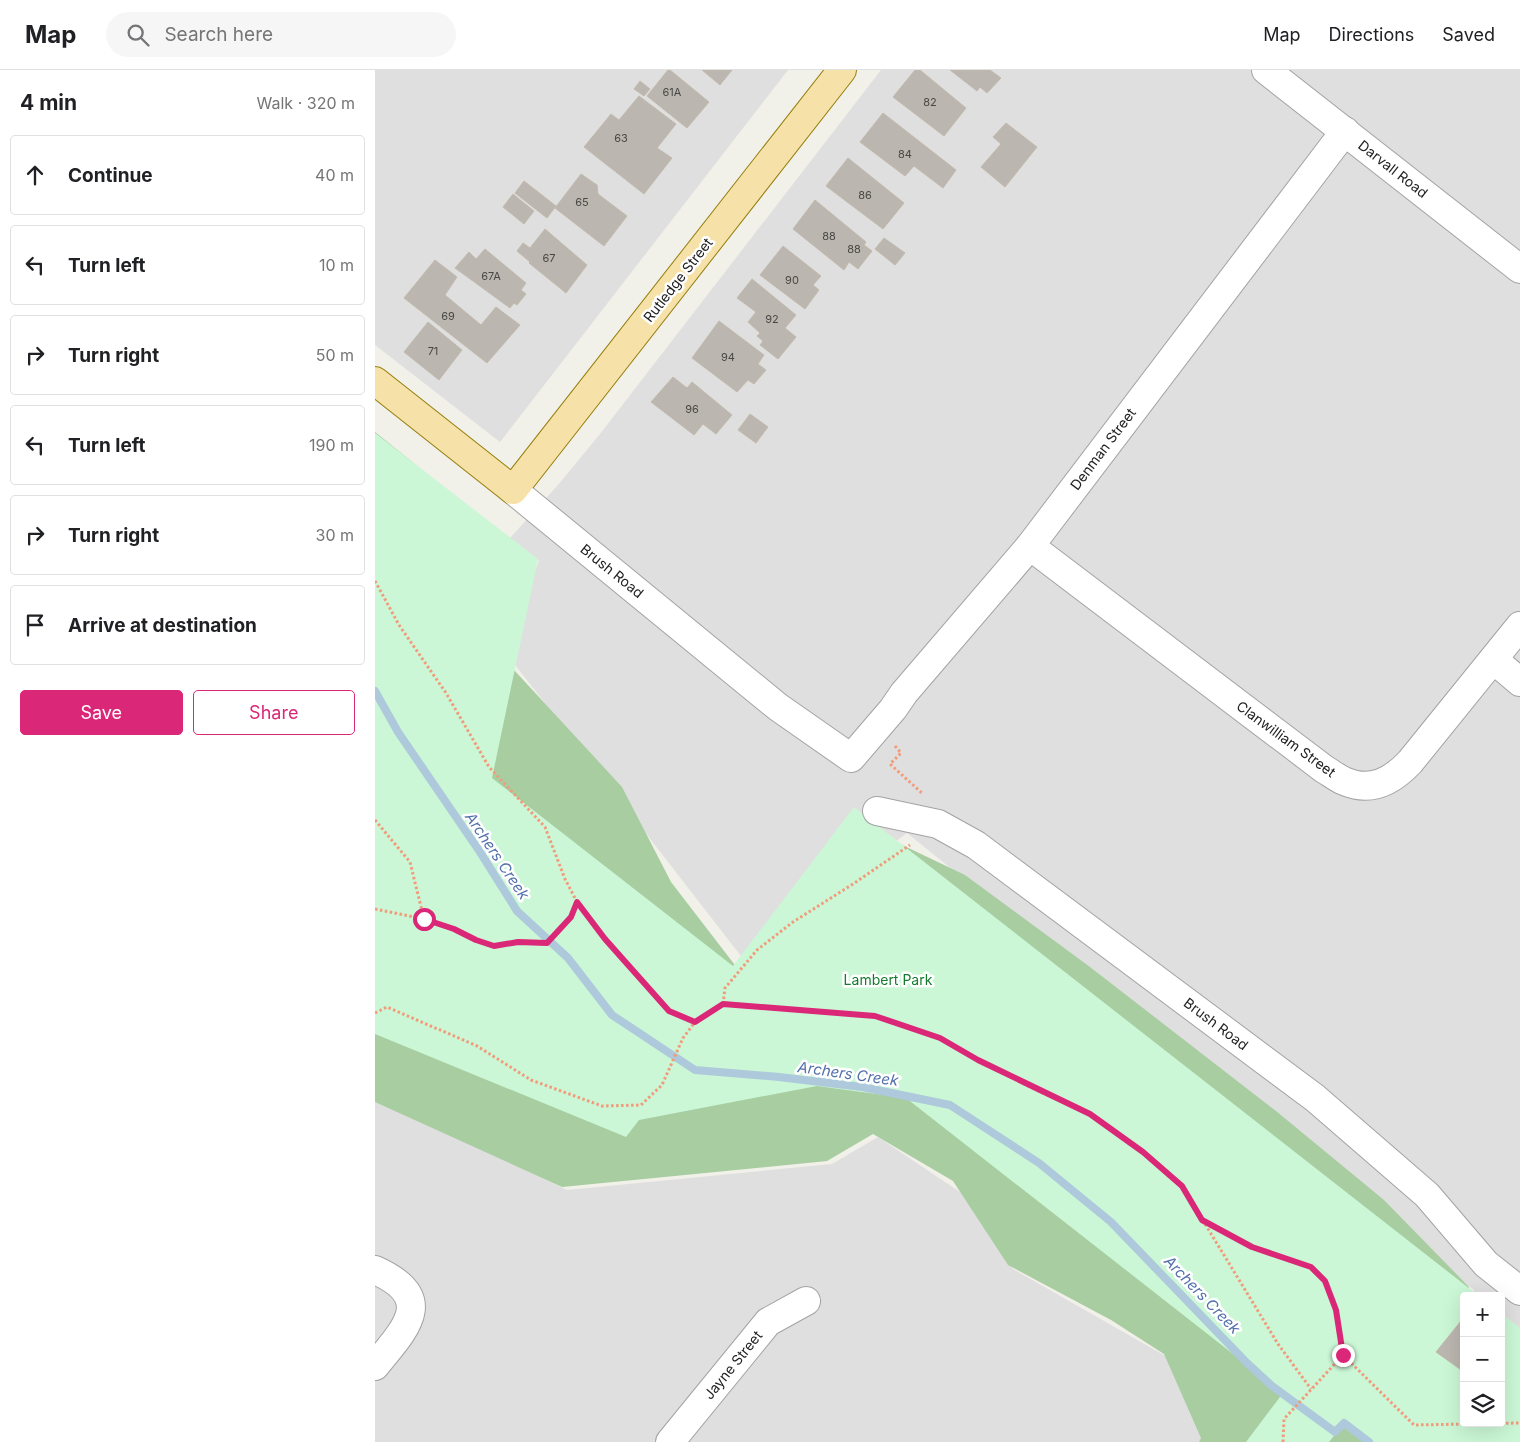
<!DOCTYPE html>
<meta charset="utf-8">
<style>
:root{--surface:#fff;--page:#f6f6f6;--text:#202124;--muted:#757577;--line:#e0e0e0;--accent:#db2777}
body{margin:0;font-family:Inter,sans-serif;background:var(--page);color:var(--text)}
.controls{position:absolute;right:15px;bottom:15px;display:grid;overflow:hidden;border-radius:5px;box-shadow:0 5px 20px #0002}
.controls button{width:45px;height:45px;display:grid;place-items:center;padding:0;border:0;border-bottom:1px solid var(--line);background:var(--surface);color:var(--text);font:25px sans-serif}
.stop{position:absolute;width:15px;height:15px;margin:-11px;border:4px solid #db2777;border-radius:50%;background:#fff}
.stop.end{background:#db2777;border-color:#fff;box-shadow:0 1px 5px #0008}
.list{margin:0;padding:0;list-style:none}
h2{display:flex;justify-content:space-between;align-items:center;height:65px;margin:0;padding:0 20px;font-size:21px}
h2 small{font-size:16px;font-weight:400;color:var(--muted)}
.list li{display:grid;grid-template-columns:32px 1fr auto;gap:15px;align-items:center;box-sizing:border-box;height:80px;margin:0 10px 10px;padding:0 10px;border:1px solid var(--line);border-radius:5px}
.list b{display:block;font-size:19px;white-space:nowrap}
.list em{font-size:16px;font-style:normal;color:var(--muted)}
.actions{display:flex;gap:10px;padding:15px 20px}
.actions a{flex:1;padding:11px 0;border:1px solid var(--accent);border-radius:5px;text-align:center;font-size:18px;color:var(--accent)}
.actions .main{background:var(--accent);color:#fff}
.icon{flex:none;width:28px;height:28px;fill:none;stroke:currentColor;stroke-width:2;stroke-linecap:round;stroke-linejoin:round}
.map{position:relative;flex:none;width:1145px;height:1372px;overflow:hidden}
header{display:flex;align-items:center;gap:30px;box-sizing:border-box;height:70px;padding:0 25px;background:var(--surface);border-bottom:1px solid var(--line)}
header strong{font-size:24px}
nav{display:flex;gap:28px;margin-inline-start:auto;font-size:18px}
.search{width:350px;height:45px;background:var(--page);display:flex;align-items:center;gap:12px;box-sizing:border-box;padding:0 18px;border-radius:28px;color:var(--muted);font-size:19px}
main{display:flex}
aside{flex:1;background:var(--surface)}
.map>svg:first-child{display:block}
.residential{fill:#e0dfdf}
.forest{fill:#a7cda1}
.park{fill:#cbf7d6}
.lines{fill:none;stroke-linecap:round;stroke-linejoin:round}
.stream{stroke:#adc9db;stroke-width:8}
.building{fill:#bbb6af;stroke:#c2baac}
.minor-casing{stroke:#a3a3a3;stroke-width:30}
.major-casing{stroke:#947e0b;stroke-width:30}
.path{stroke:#f19b7b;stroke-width:3;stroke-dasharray:2.5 2.5;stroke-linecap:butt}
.minor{stroke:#fff;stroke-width:28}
.major{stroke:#f6e2a9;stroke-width:28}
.route{stroke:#db2777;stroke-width:6}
.labels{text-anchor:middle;stroke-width:5;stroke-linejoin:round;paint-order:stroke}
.number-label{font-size:11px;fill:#484745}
.street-label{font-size:14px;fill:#222;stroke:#fff}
.park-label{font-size:14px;fill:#147b2e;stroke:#fff}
.water-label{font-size:15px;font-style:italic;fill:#5371ac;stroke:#fff}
</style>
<header>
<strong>Map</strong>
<div class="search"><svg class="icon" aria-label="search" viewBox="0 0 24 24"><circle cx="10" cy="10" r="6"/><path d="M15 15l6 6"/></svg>Search here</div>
<nav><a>Map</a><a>Directions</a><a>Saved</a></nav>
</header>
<main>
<aside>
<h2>4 min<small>Walk · 320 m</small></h2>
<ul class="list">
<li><svg class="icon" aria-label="ahead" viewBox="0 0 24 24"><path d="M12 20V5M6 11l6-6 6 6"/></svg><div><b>Continue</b></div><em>40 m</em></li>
<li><svg class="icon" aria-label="left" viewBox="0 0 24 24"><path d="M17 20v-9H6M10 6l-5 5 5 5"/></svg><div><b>Turn left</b></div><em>10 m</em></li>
<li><svg class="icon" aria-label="right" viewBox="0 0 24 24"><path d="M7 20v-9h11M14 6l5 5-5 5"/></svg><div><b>Turn right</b></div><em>50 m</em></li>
<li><svg class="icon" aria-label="left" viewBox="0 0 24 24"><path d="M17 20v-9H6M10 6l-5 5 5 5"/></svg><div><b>Turn left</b></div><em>190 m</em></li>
<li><svg class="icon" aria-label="right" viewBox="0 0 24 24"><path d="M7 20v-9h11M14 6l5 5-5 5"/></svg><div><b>Turn right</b></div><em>30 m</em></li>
<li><svg class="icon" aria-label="arrive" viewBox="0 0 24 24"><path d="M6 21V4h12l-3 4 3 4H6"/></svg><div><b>Arrive at destination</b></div></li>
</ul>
<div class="actions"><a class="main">Save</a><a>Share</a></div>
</aside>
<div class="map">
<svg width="1145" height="1372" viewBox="0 0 1145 1372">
<rect width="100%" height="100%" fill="#f1f0e9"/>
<g class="residential">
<polygon points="0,0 413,0 125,372 0,275"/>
<polygon points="506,0 1145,0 1145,1269 1126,1290 1126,1226 1097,1226 1099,1220 532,763 366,886 127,578 164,491 135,468 183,415 225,364"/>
<polygon points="0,1027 192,1120 457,1094 503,1067 591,1126 638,1199 794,1288 831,1372 0,1372"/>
</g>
<polygon class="forest" points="0,362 87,432 128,588 247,717 296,812 366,903 523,773 590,805 715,897 901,1041 1009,1130 1094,1217 1089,1226 1089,1353 1126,1353 1145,1372 824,1372 826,1368 789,1284 736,1250 633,1195 578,1111 498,1064 452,1091 187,1117 0,1032"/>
<polygon class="park" points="0,363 163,489 117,708 358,896 479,737 1104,1226 1089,1226 1089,1353 1126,1353 1126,1243 1145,1258 1145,1372 993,1372 969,1353 954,1372 871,1372 908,1323 531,1028 442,1016 264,1050 251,1067 0,964"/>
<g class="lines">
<polyline class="stream" points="0,621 23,662 105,782 142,841 193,888 237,945 320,1000 404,1007 487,1017 575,1035 664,1093 736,1152 872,1293 897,1316 960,1362 969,1353 994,1372"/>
</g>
<g class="building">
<polygon points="293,0 295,0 334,32 312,58 272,26"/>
<polygon points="327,0 357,0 345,15"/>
<polygon points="540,0 545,0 591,38 569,66 518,27"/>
<polygon points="575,0 615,0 626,8 612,23 605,17 602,21"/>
<polygon points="265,11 275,19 269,26 259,19"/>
<polygon points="264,26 301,54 282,78 297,88 269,124 209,77 236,44 244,50"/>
<polygon points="508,43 581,100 568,118 539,96 530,106 485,72"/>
<polygon points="631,53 662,77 630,117 606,97 626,74 618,67"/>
<polygon points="473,88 529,133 508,159 451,116"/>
<polygon points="206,104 222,115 223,124 252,146 229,176 180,138"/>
<polygon points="149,111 181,136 172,148 140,123"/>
<polygon points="138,124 159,141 149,154 128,137"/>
<polygon points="440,130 491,172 489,175 497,181 483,199 474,192 469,200 418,159"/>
<polygon points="170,159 212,195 191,223 154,193 155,192 142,181 148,173 155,178"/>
<polygon points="509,168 530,183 520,195 500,179"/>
<polygon points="408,176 446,206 438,215 444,220 430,239 385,205"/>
<polygon points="110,179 151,213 146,220 151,224 142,235 139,233 135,238 80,198 94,182 101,189"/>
<polygon points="60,190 82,207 70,225 106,255 121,237 145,255 112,293 29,228"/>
<polygon points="377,209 421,245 410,258 421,267 403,289 385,275 388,271 382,266 385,263 373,252 381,242 362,228"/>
<polygon points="344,251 389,285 383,294 391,300 379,314 373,310 362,322 317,288"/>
<polygon points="53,252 87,280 64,310 29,282"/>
<polygon points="298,307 312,318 317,312 357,345 341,364 328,354 319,365 276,332"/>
<polygon points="375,344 393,357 381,373 363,360"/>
<polygon points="1086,1251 1089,1253 1089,1302 1061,1282"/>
</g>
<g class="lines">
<g class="minor-casing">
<g id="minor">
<polyline points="891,0 1145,199"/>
<polyline points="138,420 403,637 476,688 518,639 529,623 655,476 970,61"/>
<path d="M655,476l294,223c7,4 13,9 20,12 27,12 48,0 66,-19l110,-136"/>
<polyline points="1119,590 1145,612"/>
<polyline points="502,741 563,754 601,775 940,1028 1052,1125 1111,1194 1145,1221"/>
<path d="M0,1200c63,28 30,59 0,96"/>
<polyline points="295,1372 393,1252 431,1231"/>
</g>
</g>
<g class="major-casing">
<polyline id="major" points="0,311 138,420 467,0"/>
</g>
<g class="path">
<polyline points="0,511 24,555 71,623 114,697 170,757 190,809 202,832 230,869 294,941 320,952"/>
<polyline points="520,676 526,683 515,694 548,724"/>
<polyline points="0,750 35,792 49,849"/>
<polyline points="0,839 49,849 79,859 101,870 119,876 143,873 172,873 196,847 202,832"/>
<polyline points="348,934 350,918 382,880 418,852 478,814 535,775"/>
<polyline points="0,943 12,937 102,976 156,1010 227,1036 266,1035 287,1015 308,968 320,952 348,934 500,946 565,967 603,991 661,1020 715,1044 768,1082 807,1116 903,1274 936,1319"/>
<polyline points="829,1151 877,1177 936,1197 950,1211 961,1240 968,1285 1039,1355 1145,1353"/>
<polyline points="908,1372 909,1349 968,1285"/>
</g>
<use href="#minor" class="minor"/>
<use href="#major" class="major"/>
</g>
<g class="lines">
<polyline class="route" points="49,849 79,859 101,870 119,876 143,872 172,873 196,847 202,832 230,869 294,941 320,952 348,934 500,946 565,968 603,990 715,1044 768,1082 807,1116 827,1150 877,1177 936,1197 950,1211 961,1240 968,1285"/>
</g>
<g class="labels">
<g class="number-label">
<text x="297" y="26">61A</text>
<text x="555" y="36">82</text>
<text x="246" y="72">63</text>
<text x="530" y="88">84</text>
<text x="490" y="129">86</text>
<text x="207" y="136">65</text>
<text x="454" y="170">88</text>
<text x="479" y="183">88</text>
<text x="174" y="192">67</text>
<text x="116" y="210">67A</text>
<text x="417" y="214">90</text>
<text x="73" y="250">69</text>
<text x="397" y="253">92</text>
<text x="58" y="285">71</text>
<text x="353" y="291">94</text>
<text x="317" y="343">96</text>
</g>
<g class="street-label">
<text transform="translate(1018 99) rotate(38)" y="5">Darvall Road</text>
<text transform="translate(303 210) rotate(-52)" y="5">Rutledge Street</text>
<text transform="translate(728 379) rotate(-53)" y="5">Denman Street</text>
<text transform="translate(237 501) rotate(39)" y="5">Brush Road</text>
<text transform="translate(911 669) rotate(36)" y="5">Clanwilliam Street</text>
<text transform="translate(841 954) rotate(37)" y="5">Brush Road</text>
<text transform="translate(358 1295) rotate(-51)" y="5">Jayne Street</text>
</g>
<g class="park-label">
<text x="513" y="915">Lambert Park</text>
</g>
<g class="water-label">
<text transform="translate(122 786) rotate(56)" y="5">Archers Creek</text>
<text transform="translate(473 1004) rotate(8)" y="5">Archers Creek</text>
<text transform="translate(827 1225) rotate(46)" y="5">Archers Creek</text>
</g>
</g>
</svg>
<div class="controls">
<button>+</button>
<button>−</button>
<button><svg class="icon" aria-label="layers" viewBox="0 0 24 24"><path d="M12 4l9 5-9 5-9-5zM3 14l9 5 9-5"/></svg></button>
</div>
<div class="stop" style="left:49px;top:849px"></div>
<div class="stop end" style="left:968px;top:1285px"></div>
</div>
</main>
